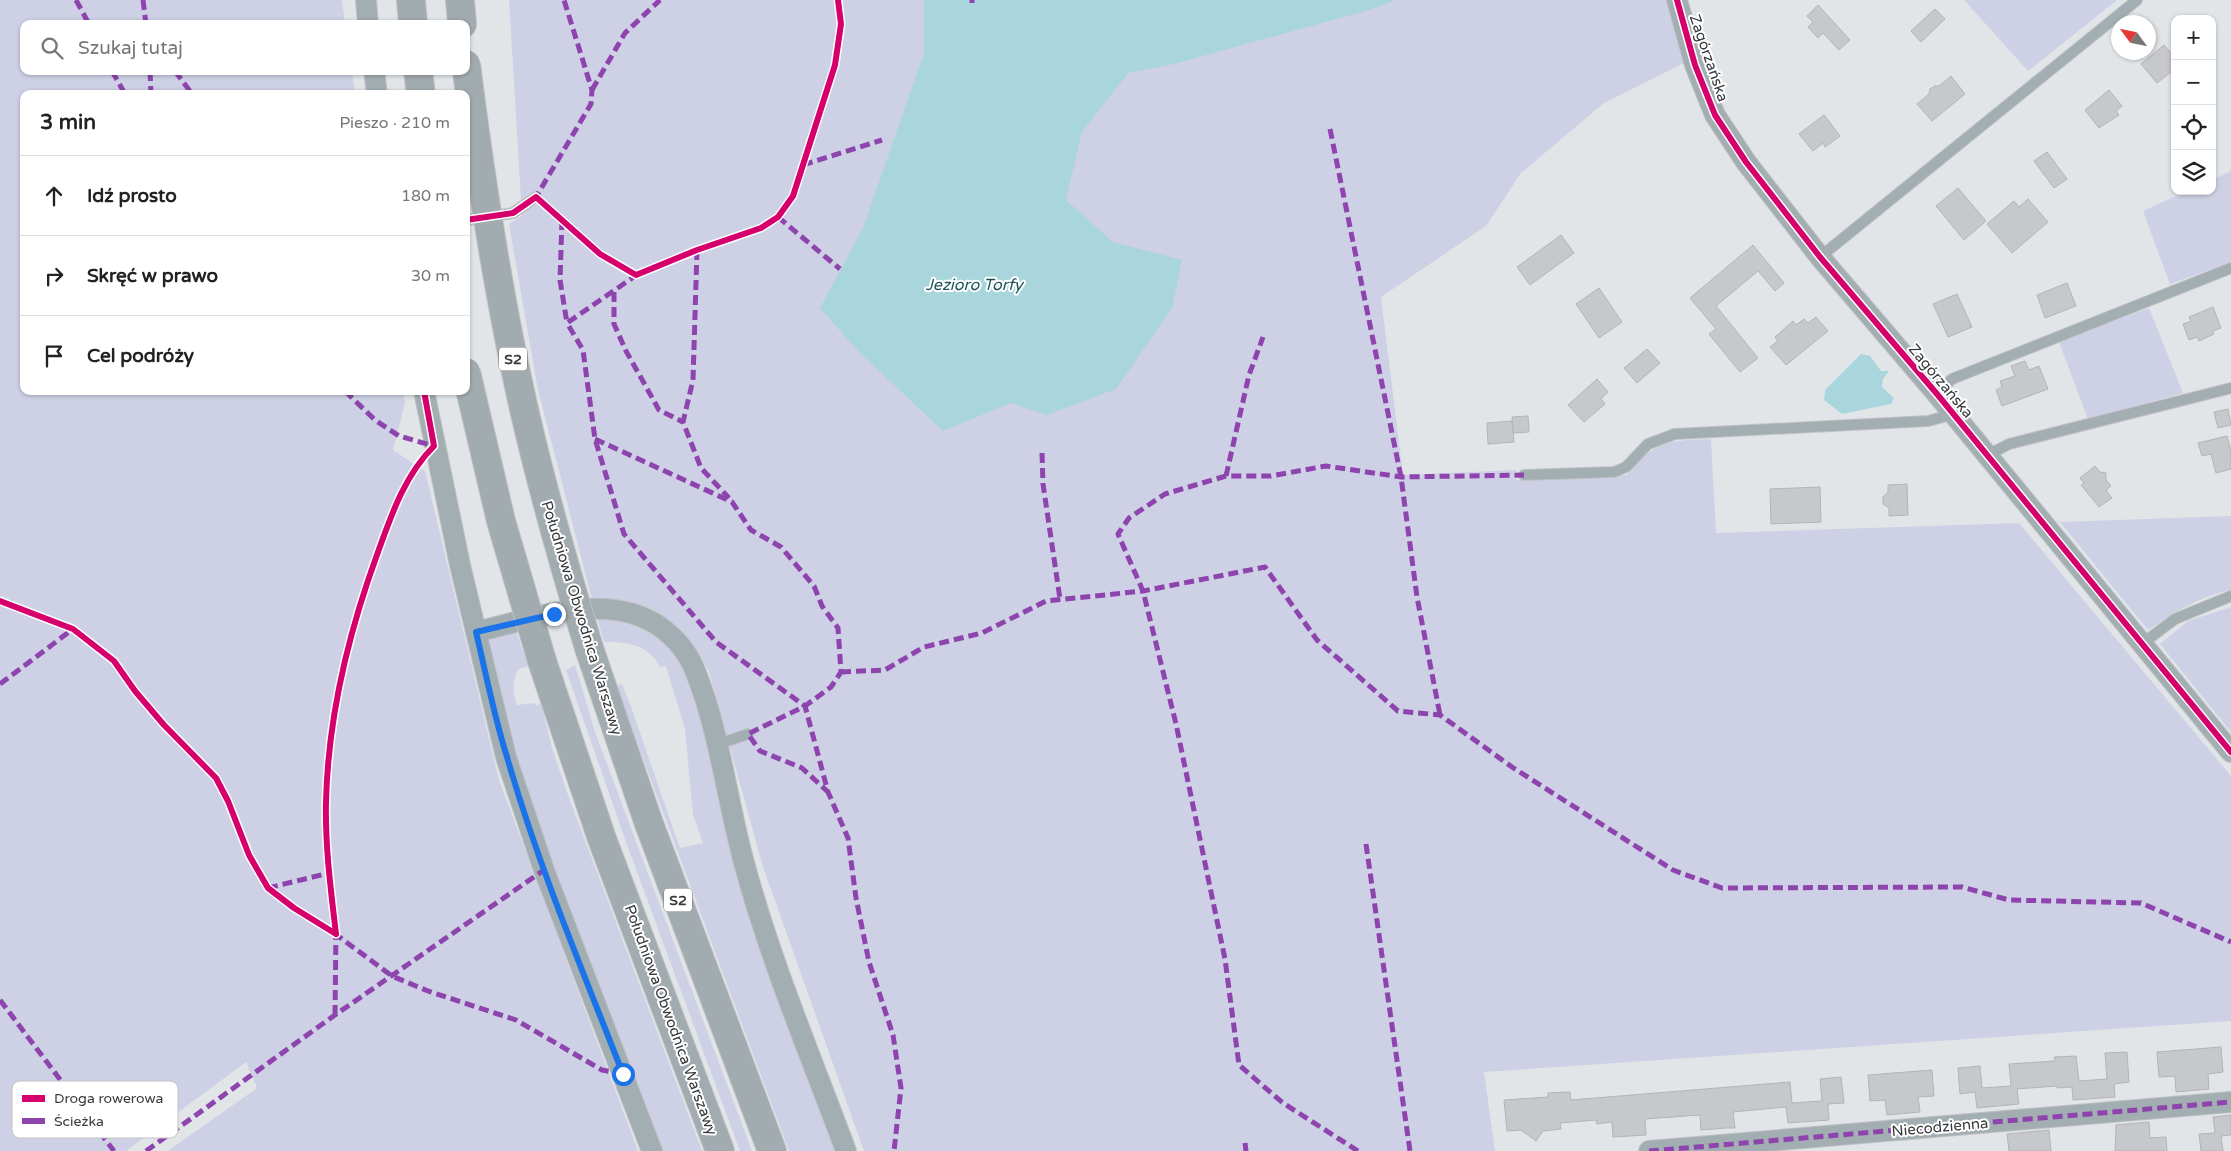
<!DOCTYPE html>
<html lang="pl">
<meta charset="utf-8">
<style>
:root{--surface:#fff;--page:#f2f2f2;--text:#222;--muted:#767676;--line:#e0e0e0}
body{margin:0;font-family:"Varela Round",sans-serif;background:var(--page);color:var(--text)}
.controls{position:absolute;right:15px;top:15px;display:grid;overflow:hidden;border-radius:10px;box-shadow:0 1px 4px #0004}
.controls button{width:45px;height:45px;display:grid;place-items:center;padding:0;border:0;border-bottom:1px solid var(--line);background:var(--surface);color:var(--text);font:25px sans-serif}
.compass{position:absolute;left:2111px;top:15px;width:45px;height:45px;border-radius:50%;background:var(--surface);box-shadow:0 1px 4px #0004;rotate:303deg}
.stop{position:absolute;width:15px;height:15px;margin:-11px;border:4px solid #1a73e8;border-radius:50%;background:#fff}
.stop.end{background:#1a73e8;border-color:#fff;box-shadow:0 1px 5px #0008}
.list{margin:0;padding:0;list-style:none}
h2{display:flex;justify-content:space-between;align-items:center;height:65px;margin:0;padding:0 20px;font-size:21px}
h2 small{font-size:16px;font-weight:400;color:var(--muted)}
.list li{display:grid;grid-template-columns:32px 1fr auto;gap:15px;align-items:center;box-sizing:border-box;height:80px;padding:0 20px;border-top:1px solid var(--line)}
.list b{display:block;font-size:19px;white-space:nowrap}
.list em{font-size:16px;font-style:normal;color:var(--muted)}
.icon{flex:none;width:28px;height:28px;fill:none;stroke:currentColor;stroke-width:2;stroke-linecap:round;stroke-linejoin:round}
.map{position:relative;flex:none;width:2231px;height:1151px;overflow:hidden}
.search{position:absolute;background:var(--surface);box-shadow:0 1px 4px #0004;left:20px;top:20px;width:450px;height:55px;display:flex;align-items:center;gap:12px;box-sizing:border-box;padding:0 18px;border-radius:10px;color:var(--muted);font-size:19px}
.panel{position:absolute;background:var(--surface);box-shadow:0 1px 4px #0004;left:20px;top:90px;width:450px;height:305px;border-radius:10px}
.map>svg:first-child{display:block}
.green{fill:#ced0e6}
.water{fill:#a9d6dc}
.building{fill:#c6c8cb;stroke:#b2b4b6}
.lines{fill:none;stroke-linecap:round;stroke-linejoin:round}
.lane-casing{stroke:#c0c2c5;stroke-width:12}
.street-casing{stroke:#c0c2c5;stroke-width:22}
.highway-casing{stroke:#c0c2c5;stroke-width:30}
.lane{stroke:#a2aeb2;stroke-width:10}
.street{stroke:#a2aeb2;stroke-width:20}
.highway{stroke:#a2abaf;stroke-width:28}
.highway-bridge-casing{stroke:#c0c2c5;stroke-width:30;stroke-linecap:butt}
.highway-bridge{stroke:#a2abaf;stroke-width:28}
.quiet{stroke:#8e44ad;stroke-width:5;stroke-dasharray:10 5;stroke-linecap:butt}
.cycleway-casing{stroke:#fff;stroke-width:9}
.cycleway{stroke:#d6006c;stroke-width:6}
.route{stroke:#1a73e8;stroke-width:6}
.labels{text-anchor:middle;stroke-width:4;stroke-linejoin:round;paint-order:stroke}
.shield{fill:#fff;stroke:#727476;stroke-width:1}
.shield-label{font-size:14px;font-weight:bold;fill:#36383b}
.street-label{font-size:15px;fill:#36383b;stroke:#fff}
.water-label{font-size:16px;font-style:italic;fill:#1b5358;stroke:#fff}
.key{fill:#fff;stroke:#c3c3c4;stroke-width:1}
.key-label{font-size:14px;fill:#36383b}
</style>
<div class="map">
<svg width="2231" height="1151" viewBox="0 0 2231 1151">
<rect width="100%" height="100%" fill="#e2e5e8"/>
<g class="green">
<polygon points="0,0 342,0 345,24 24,24 24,71 352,71 355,94 24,94 24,391 403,391 405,403 393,450 425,471 499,780 638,1151 168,1151 257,1088 246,1062 126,1151 0,1151"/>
<path d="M509,0h1160l19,61 -84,42 -83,70 -35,53 -105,71 22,178 113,-5v10l111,-5c25,-34 44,-35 84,-36l5,94 303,-10 212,253v245l-747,51 11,79h-631l-101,-284 -54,-195c-12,-21 -27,-47 -51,-57 -20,-7 -44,-8 -65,-12l-55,-213 -29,-166 13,-8z"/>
<polygon points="1964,0 2117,0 2028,71"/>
<polygon points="2231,171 2231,262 2170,284 2143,211 2187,191 2212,191 2212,180"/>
<polygon points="2149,308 2183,393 2088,419 2059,342"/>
<path d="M2231,516v74c-31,6 -57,23 -83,40l-88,-108z"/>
<polygon points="2231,607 2231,732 2160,644 2188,621"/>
<path d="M597,618c46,3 70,19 92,58l150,475h-50l-173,-465 6,-2 8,20 50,144 23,-5 -10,-28 -8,-86 -19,-63 -6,1c-12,-23 -32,-25 -56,-25z"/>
<path d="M516,631l12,35 -9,3c-8,12 -6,23 -2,36l18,-2 1,3 5,-3 11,45 16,47 134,356h-40l-139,-366 -35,-141 4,-6z"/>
<polygon points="575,665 595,732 752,1151 740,1151 626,842 566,670"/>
</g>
<g class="water">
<polygon points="924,0 1396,0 1369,10 1174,64 1128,73 1082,132 1066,200 1113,242 1182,260 1172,308 1116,389 1047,415 1011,403 943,431 859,352 820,308 863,228 924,53"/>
<polygon points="1861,354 1870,356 1881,371 1889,371 1883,379 1882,387 1894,398 1891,404 1842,414 1824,400 1825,390"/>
</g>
<g class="building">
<polygon points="1818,5 1850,40 1839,50 1823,33 1818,38 1808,27 1813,22 1807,16"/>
<polygon points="1935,9 1945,19 1921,42 1911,31"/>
<polygon points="2164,45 2175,57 2175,69 2157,83 2141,64"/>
<polygon points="1951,76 1965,94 1932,121 1917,104 1929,94 1930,89 1935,86 1939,86"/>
<polygon points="2109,90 2122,106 2116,111 2119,115 2099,128 2085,110"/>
<polygon points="1824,115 1840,136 1825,147 1823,143 1813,151 1799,134"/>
<polygon points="2047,152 2067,179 2054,188 2034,161"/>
<polygon points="1958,188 1986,221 1964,240 1936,206"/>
<polygon points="2028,199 2048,222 2012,253 1987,224 2014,201 2019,207"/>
<polygon points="1561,235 1574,253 1530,285 1517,267"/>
<polygon points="1753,245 1784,283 1775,291 1758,271 1716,306 1758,358 1740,372 1709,334 1716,329 1690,298"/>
<polygon points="2067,283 2076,306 2045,318 2037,295"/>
<polygon points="1599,288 1622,322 1599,338 1576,304"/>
<polygon points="1957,294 1972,327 1948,337 1933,304"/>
<polygon points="2213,307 2221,328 2213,331 2214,334 2199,341 2197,337 2189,340 2183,324 2191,321 2189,317"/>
<polygon points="1816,317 1828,331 1786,365 1770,347 1778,341 1775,337 1793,321 1796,325 1804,319 1808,323"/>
<polygon points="1647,349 1660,363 1637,383 1624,368"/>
<polygon points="2025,361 2029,370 2039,366 2048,389 2002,406 1996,390 2002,387 2000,381 2015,376 2011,366"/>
<polygon points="1597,379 1608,392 1601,399 1605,404 1584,422 1568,405"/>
<polygon points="2228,409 2231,425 2218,428 2214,412"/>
<polygon points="1528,416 1529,432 1513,433 1512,417"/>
<polygon points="1512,421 1514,442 1488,444 1487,423"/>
<polygon points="2227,436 2231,451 2231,469 2216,473 2211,454 2202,456 2198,443"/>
<polygon points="2095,466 2100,472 2106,473 2106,480 2111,486 2106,490 2112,498 2099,507 2081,485 2084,483 2080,478"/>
<polygon points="1907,484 1908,515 1889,516 1889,508 1883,504 1883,497 1888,492 1888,485"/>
<polygon points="1820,487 1821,522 1771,524 1770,489"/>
<polygon points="2221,1047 2223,1072 2208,1074 2209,1089 2176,1092 2175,1076 2159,1077 2157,1052"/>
<polygon points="2127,1052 2129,1082 2114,1084 2115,1097 2073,1100 2072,1087 2057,1088 2057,1086 2017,1089 2019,1104 1977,1108 1975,1092 1960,1094 1958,1068 1980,1066 1982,1088 2011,1086 2009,1064 2055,1061 2054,1057 2076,1056 2079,1081 2107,1079 2105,1053"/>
<polygon points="1932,1070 1934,1096 1918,1097 1920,1112 1887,1115 1885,1100 1870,1101 1868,1075"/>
<polygon points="1841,1077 1844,1103 1828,1104 1829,1120 1788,1123 1786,1107 1733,1112 1735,1128 1726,1128 1701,1130 1700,1115 1645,1119 1646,1135 1613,1137 1612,1122 1597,1124 1596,1120 1560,1123 1561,1129 1543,1131 1536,1141 1521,1130 1507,1131 1504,1100 1548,1097 1548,1093 1570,1092 1571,1100 1790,1082 1792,1103 1822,1101 1820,1079"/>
<polygon points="2231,1115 2231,1135 2221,1136 2223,1151 2201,1151 2199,1134 2215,1133 2213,1117"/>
<polygon points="2149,1122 2150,1138 2166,1137 2167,1151 2115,1151 2116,1125"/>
<polygon points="2049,1130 2051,1151 2009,1151 2007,1134"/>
</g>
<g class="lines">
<g class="lane-casing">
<g id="lane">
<polyline points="466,220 513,213 536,197"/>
<polyline points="1820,257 2137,0"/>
<polyline points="1937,394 1952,379 2231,268"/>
<polyline points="1988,455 2009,444 2231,388"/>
<polyline points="1524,475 1614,472 1626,467 1648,444 1675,434 1928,421 1954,414"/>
<polyline points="2143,643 2175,619 2231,596"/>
<polyline points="716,745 748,734"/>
</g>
</g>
<g class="street-casing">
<g id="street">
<polyline points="366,0 368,24"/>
<polyline points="1677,0 1695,65 1715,115 1746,162 1820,257 1937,394 2231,752"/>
<polyline points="374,71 377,94"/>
<polyline points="424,391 460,565 506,757 544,870 652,1151"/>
<path d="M476,632c56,-13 130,-42 183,-6 17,12 30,28 37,47 24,60 32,134 50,197 26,95 66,189 100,281"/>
<polyline points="1649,1151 2231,1102"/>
</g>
</g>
<g class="highway-casing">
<g id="highway">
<polyline points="411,0 413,24"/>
<polyline points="460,0 462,24"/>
<polyline points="418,71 421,94"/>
<polyline points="589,648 648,821 772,1151"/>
<polyline points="542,661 602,839 720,1151"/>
</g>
</g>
<use href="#lane" class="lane"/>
<use href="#street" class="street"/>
<use href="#highway" class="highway"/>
<g class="highway-bridge-casing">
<g id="highway-bridge">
<path d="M466,64c15,119 33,237 60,354 18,77 40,154 63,230"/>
<polyline points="466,372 501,521 542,661"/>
</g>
</g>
<use href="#highway-bridge" class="highway-bridge"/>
<g class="quiet">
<polyline points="76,0 89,24"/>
<polyline points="143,0 146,24"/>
<polyline points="972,3 972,0"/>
<polyline points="112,71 125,94"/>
<polyline points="150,71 151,94"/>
<polyline points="175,71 192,94"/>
<polyline points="592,90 625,33 660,0"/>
<polyline points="1330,129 1401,477 1417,597 1440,715"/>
<polyline points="803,165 882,140"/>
<polyline points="539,200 536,197 591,104 592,90 564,0"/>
<polyline points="778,217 840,269"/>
<polyline points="562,220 560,280 567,323"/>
<polyline points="697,250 693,380 683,422 701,468 729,498"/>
<polyline points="638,274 567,323 583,350 595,439 624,534 716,642 805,706 828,792 848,838 856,898 869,962 893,1035 901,1088 894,1151"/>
<polyline points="614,292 614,324 626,351 659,410 683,422"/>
<polyline points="345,391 375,420 399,436 434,446 431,448"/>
<polyline points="595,439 732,502 751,530 781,547 814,586 822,606 838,628 841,672 831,687 805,706 748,734 760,751 802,768 828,792"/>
<polyline points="1042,453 1043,484 1060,599"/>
<polyline points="1226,476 1249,375 1263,337"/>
<polyline points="841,672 885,670 924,647 982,633 1046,601 1143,591 1265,567 1317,640 1398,711 1440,715 1512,767 1673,870 1722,888 1962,887 2009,900 2141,903 2231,942"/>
<polyline points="0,684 73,629"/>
<polyline points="1366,844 1410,1151"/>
<polyline points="268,888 329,873"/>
<polyline points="334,933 392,976 428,991 516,1020 602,1070 623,1074"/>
<polyline points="0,1000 114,1151"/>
<polyline points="335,1015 336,930"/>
<polyline points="1245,1143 1246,1151"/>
<polyline points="146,1151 335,1015 544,870"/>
<polyline points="1358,1151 1283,1103 1239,1065 1225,959 1176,724 1143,591 1118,534 1129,518 1165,494 1226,476 1271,476 1326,466 1401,477 1524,475"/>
<polyline points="1649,1151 2231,1102"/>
</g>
<g class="cycleway-casing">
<g id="cycleway">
<polyline points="1677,0 1695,65 1715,115 1746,162 1820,257 1937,394 2231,752"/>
<polyline points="466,220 513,213 536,197 600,254 636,275 697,250 761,228 778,217 793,196 835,65 841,24 838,0"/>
<polyline points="0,601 73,629 114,661 135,691 164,725 216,778 228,801 249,855 268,888 294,908 336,934"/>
<path d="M336,934c-5,-43 -11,-87 -10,-132 2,-85 23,-171 52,-250 14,-39 27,-77 56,-106l-10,-55"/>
</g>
</g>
<use href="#cycleway" class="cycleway"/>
</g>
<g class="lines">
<path class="route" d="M554,614l-78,18c10,42 18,84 31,125 31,108 75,212 116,317"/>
</g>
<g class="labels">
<g class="shield">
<rect x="499" y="347.5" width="28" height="23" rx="4"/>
<rect x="664" y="888.5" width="28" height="23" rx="4"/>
</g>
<g class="shield-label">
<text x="513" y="364">S2</text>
<text x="678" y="905">S2</text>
</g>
<g class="street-label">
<text transform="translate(1709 58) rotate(71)" y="5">Zagórzańska</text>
<text transform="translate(1941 381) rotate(50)" y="5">Zagórzańska</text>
<text transform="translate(582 618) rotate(73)" y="5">Południowa Obwodnica Warszawy</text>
<text transform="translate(671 1020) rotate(70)" y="5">Południowa Obwodnica Warszawy</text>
<text transform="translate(1940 1127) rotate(-5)" y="5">Niecodzienna</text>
</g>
<g class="water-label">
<text x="974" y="290">Jezioro Torfy</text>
</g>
</g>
<rect x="12" y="1081" width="166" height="57" rx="8" class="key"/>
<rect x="22" y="1095" width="23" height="7" fill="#d6006c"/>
<rect x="22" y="1118" width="23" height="6" fill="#8e44ad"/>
<g class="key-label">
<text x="54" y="1103">Droga rowerowa</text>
<text x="54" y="1126">Ścieżka</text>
</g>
</svg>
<div class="controls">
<button>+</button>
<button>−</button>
<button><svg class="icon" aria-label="locate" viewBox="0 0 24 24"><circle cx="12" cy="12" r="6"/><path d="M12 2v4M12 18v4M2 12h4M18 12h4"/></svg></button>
<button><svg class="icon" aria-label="layers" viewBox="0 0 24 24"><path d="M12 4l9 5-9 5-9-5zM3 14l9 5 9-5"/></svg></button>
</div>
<svg class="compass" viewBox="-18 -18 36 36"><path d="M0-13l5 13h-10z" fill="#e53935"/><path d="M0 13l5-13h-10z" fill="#767676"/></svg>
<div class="stop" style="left:623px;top:1074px"></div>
<div class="stop end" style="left:554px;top:614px"></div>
<div class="search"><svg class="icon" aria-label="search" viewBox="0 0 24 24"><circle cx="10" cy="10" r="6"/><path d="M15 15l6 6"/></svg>Szukaj tutaj</div>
<section class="panel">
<h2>3 min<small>Pieszo · 210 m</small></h2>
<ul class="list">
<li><svg class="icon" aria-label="ahead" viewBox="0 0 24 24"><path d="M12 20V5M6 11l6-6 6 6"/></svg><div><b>Idź prosto</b></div><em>180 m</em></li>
<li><svg class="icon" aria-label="right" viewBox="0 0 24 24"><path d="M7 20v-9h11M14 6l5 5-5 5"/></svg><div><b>Skręć w prawo</b></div><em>30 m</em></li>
<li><svg class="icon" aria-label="arrive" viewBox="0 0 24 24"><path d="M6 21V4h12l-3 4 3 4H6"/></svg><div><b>Cel podróży</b></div></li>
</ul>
</section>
</div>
